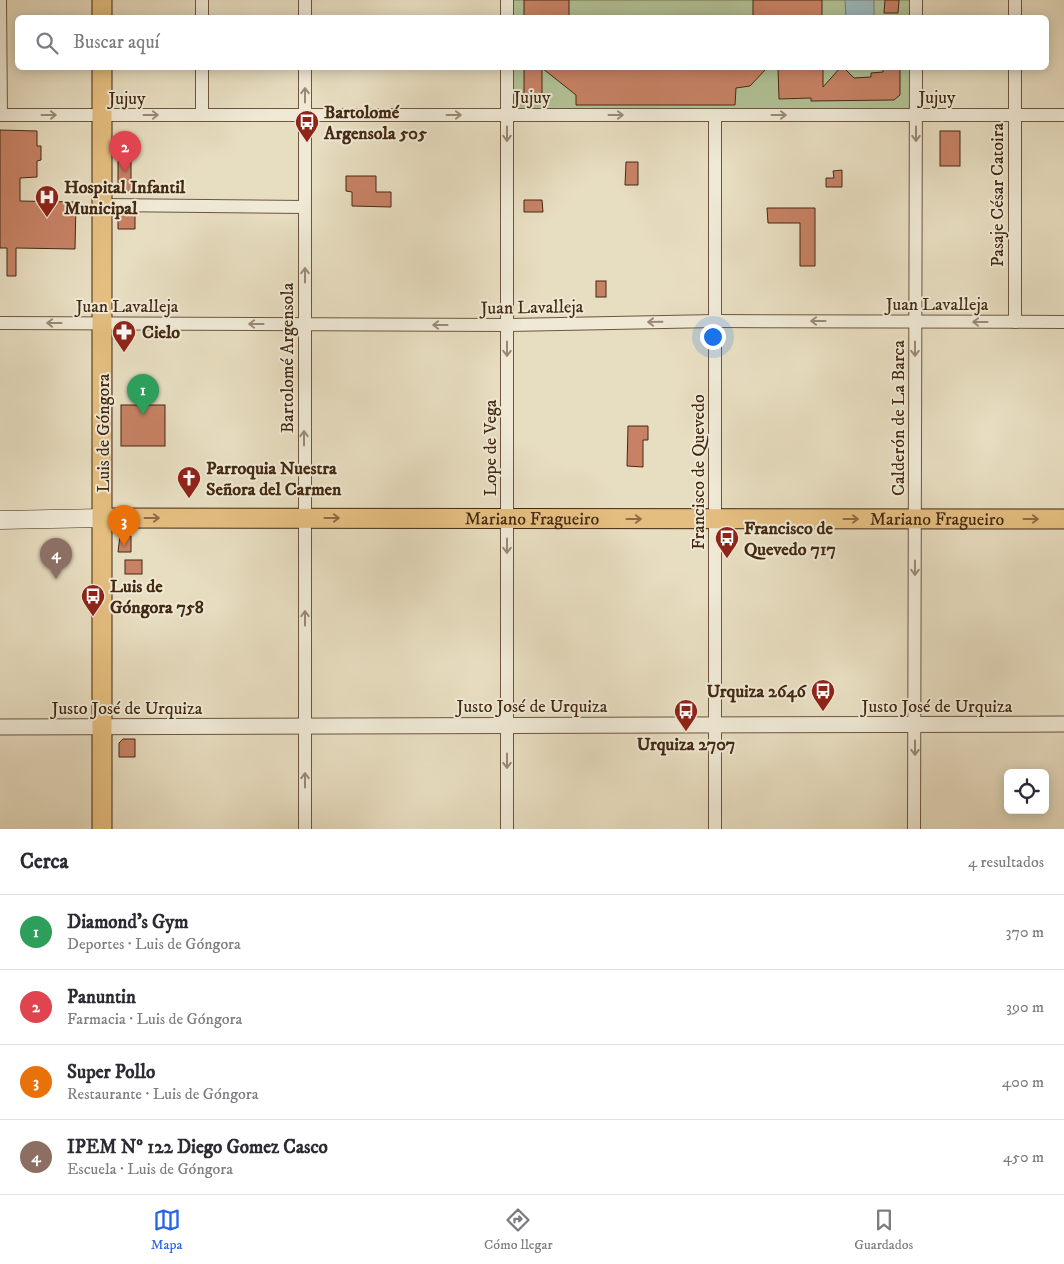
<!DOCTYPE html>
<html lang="es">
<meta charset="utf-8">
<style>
:root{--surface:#fff;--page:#f2f2f3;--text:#2b2b33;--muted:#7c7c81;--line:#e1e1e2;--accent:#2563eb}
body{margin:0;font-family:"IM FELL DW Pica",serif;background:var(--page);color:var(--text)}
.controls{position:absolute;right:15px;bottom:15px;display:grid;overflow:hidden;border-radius:8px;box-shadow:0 2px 12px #0003}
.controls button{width:45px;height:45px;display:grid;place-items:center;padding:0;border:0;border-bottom:1px solid var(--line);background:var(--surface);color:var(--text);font:25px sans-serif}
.you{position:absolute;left:712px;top:336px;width:18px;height:18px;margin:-12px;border:4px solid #fff;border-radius:50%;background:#1a73e8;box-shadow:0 0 0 8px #1a73e833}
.badge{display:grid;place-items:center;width:32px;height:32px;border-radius:50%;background:var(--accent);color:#fff;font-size:16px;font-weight:700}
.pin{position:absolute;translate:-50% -41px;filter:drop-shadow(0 1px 2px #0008)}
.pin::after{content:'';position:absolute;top:26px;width:18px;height:15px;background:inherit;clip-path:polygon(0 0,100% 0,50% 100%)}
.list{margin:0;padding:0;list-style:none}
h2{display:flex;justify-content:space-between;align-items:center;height:65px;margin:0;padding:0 20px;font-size:21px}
h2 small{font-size:16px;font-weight:400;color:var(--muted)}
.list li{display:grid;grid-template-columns:32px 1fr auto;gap:15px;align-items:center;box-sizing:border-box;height:75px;padding:0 20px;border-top:1px solid var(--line)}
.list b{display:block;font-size:19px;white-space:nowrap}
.list p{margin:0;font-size:16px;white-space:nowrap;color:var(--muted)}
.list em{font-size:16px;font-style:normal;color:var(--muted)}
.icon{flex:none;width:28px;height:28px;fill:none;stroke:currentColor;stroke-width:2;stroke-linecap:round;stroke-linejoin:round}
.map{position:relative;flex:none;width:1064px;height:829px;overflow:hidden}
.search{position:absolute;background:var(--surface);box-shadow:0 2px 12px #0003;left:15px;right:15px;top:15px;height:55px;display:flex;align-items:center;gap:12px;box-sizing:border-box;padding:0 18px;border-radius:8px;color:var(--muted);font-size:19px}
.sheet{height:365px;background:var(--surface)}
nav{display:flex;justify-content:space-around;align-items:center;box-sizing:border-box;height:70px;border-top:1px solid var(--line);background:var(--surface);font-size:14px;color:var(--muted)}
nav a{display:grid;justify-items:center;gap:2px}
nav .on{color:var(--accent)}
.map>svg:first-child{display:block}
.green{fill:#b2c296;stroke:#7b7654}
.water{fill:#9cb9be;stroke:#797f79}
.building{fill:#c78265;stroke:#442912}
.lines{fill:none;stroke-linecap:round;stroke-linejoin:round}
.minor-casing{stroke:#6d563e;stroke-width:14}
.tertiary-casing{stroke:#6d563e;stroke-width:17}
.secondary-casing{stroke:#442912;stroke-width:19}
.primary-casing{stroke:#442912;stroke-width:21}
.minor{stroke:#efe9d6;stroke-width:12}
.tertiary{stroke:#efe9d6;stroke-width:15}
.secondary{stroke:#efe9d6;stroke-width:18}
.primary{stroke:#e4be80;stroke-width:19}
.oneway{stroke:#9a8974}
.oneway2{stroke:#8c6c44}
.labels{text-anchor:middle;stroke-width:4;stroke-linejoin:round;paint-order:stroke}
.street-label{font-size:18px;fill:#442912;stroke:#efe9d6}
.poi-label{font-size:18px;font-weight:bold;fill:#442912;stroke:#efe9d6;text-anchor:start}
</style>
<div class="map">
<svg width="1064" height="829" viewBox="0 0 1064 829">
<rect width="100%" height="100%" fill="#e7ddc0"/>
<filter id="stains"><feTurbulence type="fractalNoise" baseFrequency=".004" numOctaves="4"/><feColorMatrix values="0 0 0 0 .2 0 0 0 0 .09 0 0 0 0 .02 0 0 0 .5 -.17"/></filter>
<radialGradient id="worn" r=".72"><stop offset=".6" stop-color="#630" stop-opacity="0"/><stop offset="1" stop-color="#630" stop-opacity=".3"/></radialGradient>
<g class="green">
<polygon points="507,0 916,0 916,17 507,18"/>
<rect x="507" y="68" width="409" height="47"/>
</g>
<polygon class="water" points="845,0 874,0 874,17 846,17"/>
<g class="building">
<rect x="524" y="0" width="45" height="18"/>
<rect x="753" y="0" width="69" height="18"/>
<polygon points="885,0 899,0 898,13 884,13"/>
<polygon points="524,68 767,68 750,86 736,88 735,105 576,105 576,95 542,68 542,100 524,100"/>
<polygon points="778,68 823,68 823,87 840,68 844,68 854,78 871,77 871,73 883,72 883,68 900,68 900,95 894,100 811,101 811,98 779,99"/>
<polygon points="0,130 37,131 37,146 41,146 41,160 37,161 37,177 20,178 20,201 76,202 75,249 16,248 16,276 7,276 7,248 0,248"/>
<rect x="940" y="131" width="20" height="35"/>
<rect x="118" y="153" width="13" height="38"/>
<polygon points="626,162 638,162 638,185 625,185"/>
<polygon points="842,170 842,187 826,187 826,178 834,178 833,171"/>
<polygon points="346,176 376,176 376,192 391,192 391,207 352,206 352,192 346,191"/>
<polygon points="524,200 542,200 543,212 524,212"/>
<polygon points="767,208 815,208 815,266 800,266 800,223 768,223"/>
<polygon points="135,213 135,229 118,229 118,213"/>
<rect x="596" y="281" width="10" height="16"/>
<rect x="121" y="405" width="44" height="41"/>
<polygon points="628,426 648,426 648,440 643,440 643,467 627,466"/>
<polygon points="120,536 131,536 131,552 118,552"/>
<rect x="125" y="560" width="17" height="14"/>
<polygon points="123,739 135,739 135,757 119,757 119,743"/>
</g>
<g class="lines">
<g class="minor-casing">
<g id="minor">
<polyline points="0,0 1,115"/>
<polyline points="507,0 507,18"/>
<polyline points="1015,0 1015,18"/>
<polyline points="202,18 202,0"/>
<polyline points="305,18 305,0"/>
<polyline points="916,18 916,0"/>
<polyline points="507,68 507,829"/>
<polyline points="1015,68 1015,322"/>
<polyline points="0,115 1064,115"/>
<polyline points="202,115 202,68"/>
<polyline points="103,205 305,207"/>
<polyline points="0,323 507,325 716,321 1064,322"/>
<polyline points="305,829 305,68"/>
<polyline points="715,829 715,115"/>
<polyline points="914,829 916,68"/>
</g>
</g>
<g class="tertiary-casing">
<polyline id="tertiary" points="0,727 1064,724"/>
</g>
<g class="secondary-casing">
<polyline id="secondary" points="0,520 103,518"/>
</g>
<g class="primary-casing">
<g id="primary">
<polyline points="102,0 102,18"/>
<polyline points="102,68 102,829"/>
<path id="s1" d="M103,518l961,1"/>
</g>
</g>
<use href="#minor" class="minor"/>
<use href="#tertiary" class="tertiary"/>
<use href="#secondary" class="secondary"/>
<use href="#primary" class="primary"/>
</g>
<defs><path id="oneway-shaft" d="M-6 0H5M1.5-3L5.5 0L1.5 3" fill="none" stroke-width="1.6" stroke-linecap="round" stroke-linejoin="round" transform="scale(1.25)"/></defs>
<g class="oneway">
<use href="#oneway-shaft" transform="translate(305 95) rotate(-90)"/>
<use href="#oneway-shaft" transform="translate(49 115)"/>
<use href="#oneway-shaft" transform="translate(151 115)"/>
<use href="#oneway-shaft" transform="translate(454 115)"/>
<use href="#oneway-shaft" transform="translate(616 115)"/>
<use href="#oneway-shaft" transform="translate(779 115)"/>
<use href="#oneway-shaft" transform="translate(507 134) rotate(90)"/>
<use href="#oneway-shaft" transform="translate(916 134) rotate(90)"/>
<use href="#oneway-shaft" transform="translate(305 275) rotate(-90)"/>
<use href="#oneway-shaft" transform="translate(818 321) rotate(-180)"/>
<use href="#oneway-shaft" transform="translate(655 322) rotate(179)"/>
<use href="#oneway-shaft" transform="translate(980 322) rotate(-180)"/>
<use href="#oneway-shaft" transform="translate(54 323) rotate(-180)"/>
<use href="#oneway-shaft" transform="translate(256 324) rotate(-180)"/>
<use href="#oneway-shaft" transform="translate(440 325) rotate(-180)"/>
<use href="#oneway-shaft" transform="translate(507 349) rotate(90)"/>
<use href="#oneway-shaft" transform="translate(915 349) rotate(90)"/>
<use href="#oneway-shaft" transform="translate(304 438) rotate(-90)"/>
<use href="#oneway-shaft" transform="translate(507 546) rotate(90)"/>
<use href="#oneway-shaft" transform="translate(915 568) rotate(90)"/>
<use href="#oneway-shaft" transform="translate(305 618) rotate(-90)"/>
<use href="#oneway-shaft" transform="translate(915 748) rotate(90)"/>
<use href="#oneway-shaft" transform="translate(507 761) rotate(90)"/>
<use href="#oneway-shaft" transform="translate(305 780) rotate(-90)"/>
</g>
<g class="oneway2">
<use href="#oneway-shaft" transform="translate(152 518)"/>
<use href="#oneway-shaft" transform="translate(332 518)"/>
<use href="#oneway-shaft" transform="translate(634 519)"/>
<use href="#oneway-shaft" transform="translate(851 519)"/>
<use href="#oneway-shaft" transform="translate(1031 519)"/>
</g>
<defs>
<g id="bus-pin" transform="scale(1.25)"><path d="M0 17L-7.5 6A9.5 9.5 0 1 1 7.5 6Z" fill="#8f2418" stroke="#efe9d6"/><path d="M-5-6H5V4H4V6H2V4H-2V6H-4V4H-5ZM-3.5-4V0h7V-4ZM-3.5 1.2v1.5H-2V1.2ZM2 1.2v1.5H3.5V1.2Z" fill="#fff"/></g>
<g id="hospital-pin" transform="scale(1.25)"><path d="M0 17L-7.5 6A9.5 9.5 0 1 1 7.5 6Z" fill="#8f2418" stroke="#efe9d6"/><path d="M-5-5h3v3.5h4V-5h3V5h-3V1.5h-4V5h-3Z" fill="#fff"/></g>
<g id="pharmacy-pin" transform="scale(1.25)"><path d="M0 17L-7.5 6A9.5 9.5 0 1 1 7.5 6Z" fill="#8f2418" stroke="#efe9d6"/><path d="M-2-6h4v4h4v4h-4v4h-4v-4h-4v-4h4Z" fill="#fff"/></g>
<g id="church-pin" transform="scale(1.25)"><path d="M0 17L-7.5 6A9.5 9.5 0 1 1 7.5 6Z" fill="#8f2418" stroke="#efe9d6"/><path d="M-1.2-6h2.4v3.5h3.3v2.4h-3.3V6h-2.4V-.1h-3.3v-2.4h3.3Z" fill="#fff"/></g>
</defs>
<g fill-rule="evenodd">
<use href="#bus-pin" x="307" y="122"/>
<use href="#hospital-pin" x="47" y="197"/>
<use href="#pharmacy-pin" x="124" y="332"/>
<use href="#church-pin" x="189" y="478"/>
<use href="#bus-pin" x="727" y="538"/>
<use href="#bus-pin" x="93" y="596"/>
<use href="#bus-pin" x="823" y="691"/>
<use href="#bus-pin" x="686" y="711"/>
</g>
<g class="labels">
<g class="street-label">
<text x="532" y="103">Jujuy</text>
<text x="937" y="103">Jujuy</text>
<text x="127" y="104">Jujuy</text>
<text transform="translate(997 195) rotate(-90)" y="6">Pasaje César Catoira</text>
<text x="937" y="310">Juan Lavalleja</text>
<text x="127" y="312">Juan Lavalleja</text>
<text transform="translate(532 307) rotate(-1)" y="6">Juan Lavalleja</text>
<text transform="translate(287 358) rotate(-90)" y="6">Bartolomé Argensola</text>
<text transform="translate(898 418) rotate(-90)" y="6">Calderón de La Barca</text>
<text transform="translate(103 433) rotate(-90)" y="6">Luis de Góngora</text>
<text transform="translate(490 448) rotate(-90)" y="6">Lope de Vega</text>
<text transform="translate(698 472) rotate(-90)" y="6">Francisco de Quevedo</text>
<text dy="6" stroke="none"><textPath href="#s1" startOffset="429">Mariano Fragueiro</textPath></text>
<text dy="6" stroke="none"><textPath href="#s1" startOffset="834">Mariano Fragueiro</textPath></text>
<text x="532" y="712">Justo José de Urquiza</text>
<text x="937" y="712">Justo José de Urquiza</text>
<text x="127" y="714">Justo José de Urquiza</text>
</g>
<g class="poi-label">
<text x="324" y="118">Bartolomé<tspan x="324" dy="21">Argensola 505</tspan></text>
<text x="64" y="193">Hospital Infantil<tspan x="64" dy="21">Municipal</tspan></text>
<text x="142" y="338">Cielo</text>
<text x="206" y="474">Parroquia Nuestra<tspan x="206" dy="21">Señora del Carmen</tspan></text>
<text x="744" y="534">Francisco de<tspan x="744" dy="21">Quevedo 717</tspan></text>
<text x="110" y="592">Luis de<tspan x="110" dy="21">Góngora 758</tspan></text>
<text x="806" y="697" text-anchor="end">Urquiza 2646</text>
<text x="686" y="750" text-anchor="middle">Urquiza 2707</text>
</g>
</g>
<rect width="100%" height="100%" filter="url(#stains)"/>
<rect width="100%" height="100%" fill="url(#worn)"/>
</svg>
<div class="controls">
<button><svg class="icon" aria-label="locate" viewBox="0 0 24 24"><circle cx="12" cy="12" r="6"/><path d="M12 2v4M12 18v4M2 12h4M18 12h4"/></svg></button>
</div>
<div class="you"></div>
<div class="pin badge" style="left:143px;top:415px;background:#2e9e5b">1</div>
<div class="pin badge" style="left:125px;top:172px;background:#e0444e">2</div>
<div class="pin badge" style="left:124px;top:546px;background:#e8710a">3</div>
<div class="pin badge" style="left:56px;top:579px;background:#8d6e63">4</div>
<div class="search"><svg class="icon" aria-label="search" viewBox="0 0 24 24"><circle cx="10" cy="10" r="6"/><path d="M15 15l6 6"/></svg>Buscar aquí</div>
</div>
<section class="sheet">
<h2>Cerca<small>4 resultados</small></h2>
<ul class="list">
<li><span class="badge" style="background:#2e9e5b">1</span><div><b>Diamond's Gym</b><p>Deportes · Luis de Góngora</p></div><em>370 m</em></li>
<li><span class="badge" style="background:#e0444e">2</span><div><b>Panuntin</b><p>Farmacia · Luis de Góngora</p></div><em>390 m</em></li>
<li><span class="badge" style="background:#e8710a">3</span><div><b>Super Pollo</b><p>Restaurante · Luis de Góngora</p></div><em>400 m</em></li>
<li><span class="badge" style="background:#8d6e63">4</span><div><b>IPEM Nº 122 Diego Gomez Casco</b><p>Escuela · Luis de Góngora</p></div><em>450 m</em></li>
</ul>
</section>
<nav>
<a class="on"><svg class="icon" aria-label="map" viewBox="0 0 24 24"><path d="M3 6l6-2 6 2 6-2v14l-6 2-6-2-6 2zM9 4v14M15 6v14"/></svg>Mapa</a>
<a><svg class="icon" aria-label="directions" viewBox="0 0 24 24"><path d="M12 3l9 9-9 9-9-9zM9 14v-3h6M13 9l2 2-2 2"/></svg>Cómo llegar</a>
<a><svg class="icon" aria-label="saved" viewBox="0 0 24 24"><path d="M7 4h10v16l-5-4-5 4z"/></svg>Guardados</a>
</nav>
